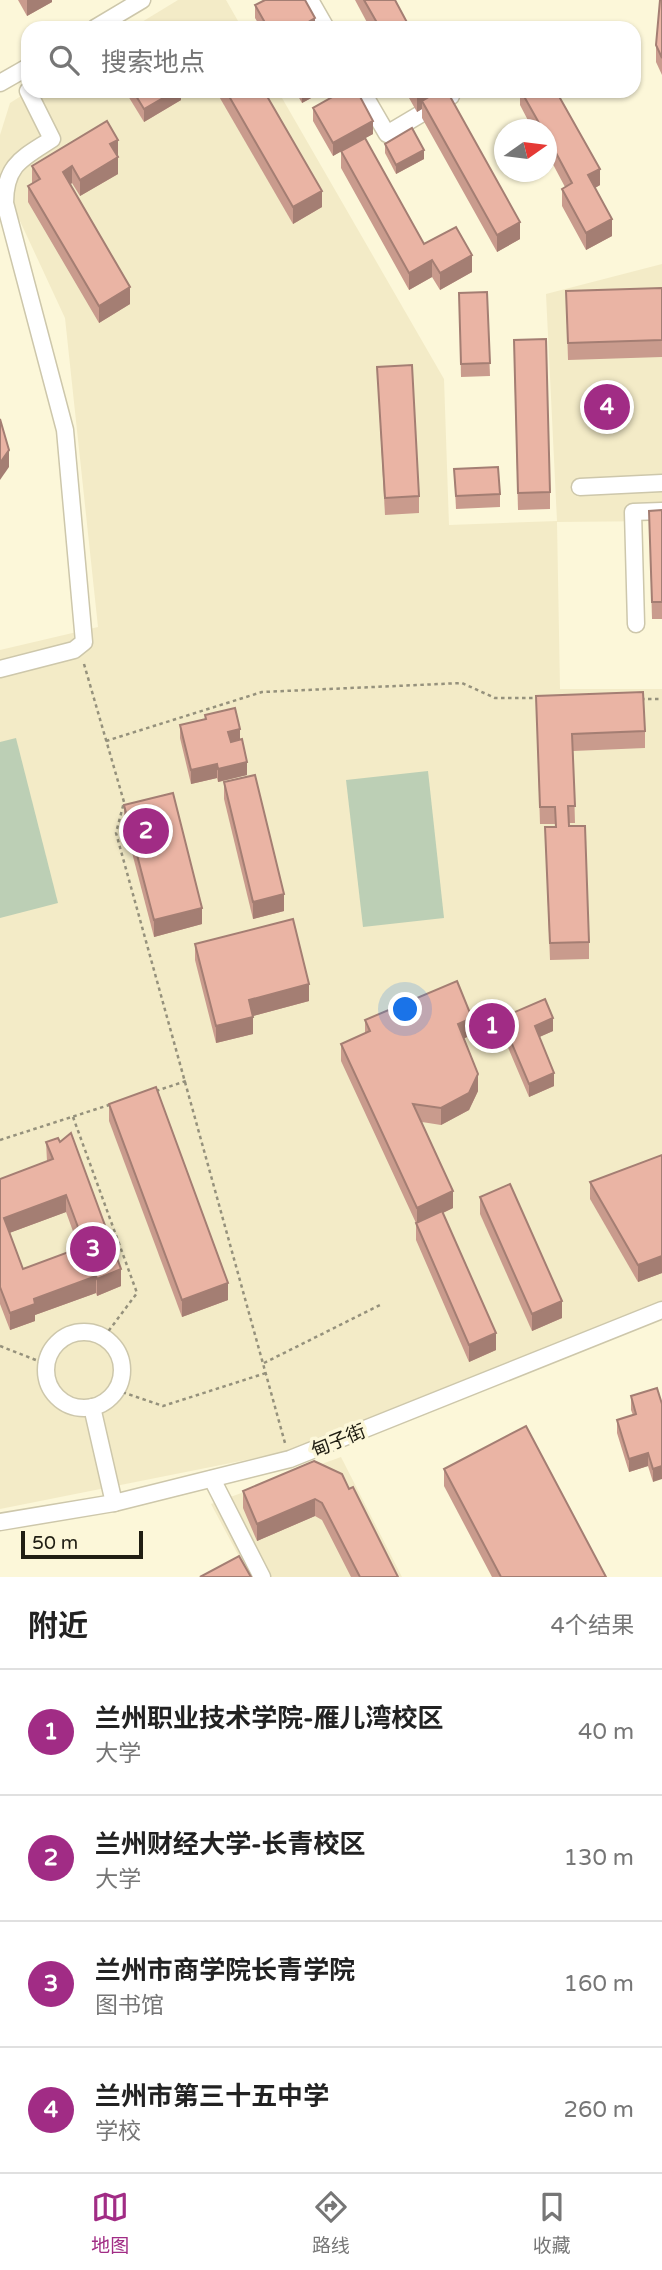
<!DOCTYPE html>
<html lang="zh">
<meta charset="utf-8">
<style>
:root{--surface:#fff;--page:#f6f6f6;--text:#222;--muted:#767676;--line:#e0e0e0;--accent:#a12c85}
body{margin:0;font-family:"Varela Round","Noto Sans SC",sans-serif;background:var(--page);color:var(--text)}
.compass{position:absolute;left:494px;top:119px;width:63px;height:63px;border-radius:50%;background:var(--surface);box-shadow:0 2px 5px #0004;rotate:76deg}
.scale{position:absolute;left:21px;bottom:18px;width:122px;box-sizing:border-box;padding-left:7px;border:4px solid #201e13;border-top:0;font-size:19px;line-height:24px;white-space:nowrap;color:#201e13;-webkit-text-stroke:5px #fcf7d9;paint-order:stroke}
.you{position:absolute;left:406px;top:1010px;width:24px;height:24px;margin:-18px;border:5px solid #fff;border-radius:50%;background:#1a73e8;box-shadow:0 0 0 10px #1a73e833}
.badge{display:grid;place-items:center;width:46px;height:46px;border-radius:50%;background:var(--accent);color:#fff;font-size:23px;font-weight:700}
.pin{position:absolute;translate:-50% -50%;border:4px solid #fff;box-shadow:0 2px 7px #0006}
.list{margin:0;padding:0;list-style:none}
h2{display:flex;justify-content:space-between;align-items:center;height:91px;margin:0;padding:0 28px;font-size:30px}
h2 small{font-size:23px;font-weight:400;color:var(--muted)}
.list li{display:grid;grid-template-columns:46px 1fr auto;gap:21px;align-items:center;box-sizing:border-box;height:126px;padding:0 28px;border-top:2px solid var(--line)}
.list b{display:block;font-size:26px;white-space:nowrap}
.list p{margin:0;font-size:23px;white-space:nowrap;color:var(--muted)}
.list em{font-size:23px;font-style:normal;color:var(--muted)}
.icon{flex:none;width:38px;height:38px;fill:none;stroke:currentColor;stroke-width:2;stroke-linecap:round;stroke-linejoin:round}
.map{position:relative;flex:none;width:662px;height:1577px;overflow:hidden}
.search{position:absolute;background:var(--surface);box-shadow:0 2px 5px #0004;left:21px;right:21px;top:21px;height:77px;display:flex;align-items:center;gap:18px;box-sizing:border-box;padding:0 24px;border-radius:21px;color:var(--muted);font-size:26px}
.sheet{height:595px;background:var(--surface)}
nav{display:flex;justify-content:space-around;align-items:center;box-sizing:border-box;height:98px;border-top:2px solid var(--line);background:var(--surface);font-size:19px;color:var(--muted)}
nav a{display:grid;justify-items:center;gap:4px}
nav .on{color:var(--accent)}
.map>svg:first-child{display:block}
.built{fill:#f3ebc7}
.green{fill:#bccfb5}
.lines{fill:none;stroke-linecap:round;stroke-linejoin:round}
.minor-casing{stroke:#cdc7ab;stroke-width:19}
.path{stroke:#95917c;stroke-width:2.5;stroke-dasharray:3.5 3.5;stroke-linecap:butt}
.minor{stroke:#fff;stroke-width:16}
.wall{fill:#c99b8d;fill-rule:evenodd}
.shaded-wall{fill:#a47e73}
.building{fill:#eab4a4;stroke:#a47e73;stroke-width:2;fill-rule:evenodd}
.labels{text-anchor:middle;stroke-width:7;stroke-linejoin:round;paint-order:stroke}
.street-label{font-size:19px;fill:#201e13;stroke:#fcf7d9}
</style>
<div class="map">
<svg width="662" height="1577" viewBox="0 0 662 1577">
<rect width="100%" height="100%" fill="#fcf7d9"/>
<g class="built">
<polygon points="178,0 226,0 242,28 132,28"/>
<polygon points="29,91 278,91 444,379 449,525 557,521 546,294 662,264 662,521 557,522 560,689 662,689 662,1305 291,1451 0,1509 0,650 98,627 65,318 0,178 0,135 10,103"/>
<polygon points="341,1457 402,1577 250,1577 211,1504"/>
</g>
<g class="green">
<polygon points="16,738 58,903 0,918 0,742"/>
<polygon points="428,771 444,918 363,927 346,780"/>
</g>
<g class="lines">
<g class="minor-casing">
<g id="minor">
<polyline points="310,0 326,28"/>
<polyline points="95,28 142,0"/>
<polyline points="0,83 28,67"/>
<polyline points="362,91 387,134 451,96"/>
<polyline points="580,487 662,483"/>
<polyline points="636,624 633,512 662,511"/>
<path d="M0,669l74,-19 10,-8 -19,-212 -60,-227c0,-39 18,-45 47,-64l-24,-48"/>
<circle cx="84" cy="1370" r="38"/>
<polyline points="92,1407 114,1503"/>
<polyline points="212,1479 262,1577"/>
<polyline points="0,1522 114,1503 290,1459 662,1310"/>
</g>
</g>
<g class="path">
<polyline points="84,664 124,802 116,833 285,1443"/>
<polyline points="641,699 662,699"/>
<polyline points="106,741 262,692 462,683 495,698 536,698"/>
<polyline points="156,1091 186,1081"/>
<polyline points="73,1117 137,1293 104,1337"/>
<polyline points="0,1140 109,1105"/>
<polyline points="0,1346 46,1364"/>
<polyline points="264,1363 382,1304"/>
<polyline points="116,1390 163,1406 266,1373"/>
</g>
<use href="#minor" class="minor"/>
</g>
<g class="wall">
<polygon points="18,0 52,0 52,2 27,16"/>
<polygon points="355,0 395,0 410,28 370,28"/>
<polygon points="662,0 662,75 656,62 656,45"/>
<polygon points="255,5 315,28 261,28 255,18"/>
<polygon points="125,91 181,91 181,100 144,122"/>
<polygon points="217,91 264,91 322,207 293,224 217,93"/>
<polygon points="295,91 324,91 302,103"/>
<polygon points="405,91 447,91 520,239 497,252 422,118 422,109 417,112"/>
<polygon points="520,91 556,91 600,185 595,188 612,236 586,250 562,206 562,189 565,187 547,153 547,130 533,130 520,105"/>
<polygon points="313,108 373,134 365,138 424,244 472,272 440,290 432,277 409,290 341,168 341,151 333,156 313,121"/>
<polygon points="118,140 118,174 80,196 72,183 70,185 130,304 99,323 28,202 28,186 32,183 32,166"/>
<polygon points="385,144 424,159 396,174 385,153"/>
<polygon points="662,288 662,357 568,360 566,291"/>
<polygon points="487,292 490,376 461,377 459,293"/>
<polygon points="514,357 550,492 550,509 518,510"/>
<polygon points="377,367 419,496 419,513 385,515"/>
<polygon points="454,469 500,494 500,507 456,509"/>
<polygon points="662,510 662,619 652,619 649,511"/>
<polygon points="536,696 645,731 645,748 573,751 575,823 569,823 589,942 589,959 550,960 545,827 555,827 555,824 540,824"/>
<polygon points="205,715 240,740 247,775 218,782 217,778 191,784 180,738 180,725 205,719"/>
<polygon points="224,782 284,911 253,919 224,799"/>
<polygon points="124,805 202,924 154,937 124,822"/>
<polygon points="195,944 309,1001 253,1016 253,1034 216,1043 195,960"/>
<polygon points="501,1018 553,1031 539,1037 554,1086 529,1097 501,1031"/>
<polygon points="365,1020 472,1035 464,1038 478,1091 469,1110 441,1125 422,1122 453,1208 443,1213 496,1350 469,1362 416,1240 416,1223 341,1061 341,1044 365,1033"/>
<polygon points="109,1104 228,1300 182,1317 109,1121"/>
<path d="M46,1142l75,144 -24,10 -1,-3 -61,22v6l-25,9 -10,-26v-125l47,-18zM66,1212l13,36 -56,21 -14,-36z"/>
<polygon points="662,1155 662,1273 638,1282 590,1199 590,1182"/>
<polygon points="480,1197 562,1318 532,1331 480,1214"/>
<polygon points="657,1388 653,1482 648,1466 629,1472 617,1433 617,1420 633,1415 631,1410 631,1396"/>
<polygon points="444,1469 606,1577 492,1577 444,1486"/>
<polygon points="349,1489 398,1577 351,1577 322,1520 315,1516 257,1541 243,1508 243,1491"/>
</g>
<g class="shaded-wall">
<polygon points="27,0 52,0 52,2 27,16"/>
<polygon points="315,18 315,28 298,28"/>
<polygon points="175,91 181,91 181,100 144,122 144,109"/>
<polygon points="302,91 324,91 302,103"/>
<polygon points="424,91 440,91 422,101 422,109 417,112 417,95"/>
<polygon points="373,121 373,134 333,156 333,143"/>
<polygon points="118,140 118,157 110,144"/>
<polygon points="424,150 424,159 396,174 396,165"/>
<polygon points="118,157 118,174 80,196 80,180"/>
<polygon points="72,166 72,183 63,189 63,172"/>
<polygon points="600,169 600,185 588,192 588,175"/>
<polygon points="322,191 322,207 293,224 293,207"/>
<polygon points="612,219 612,236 586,250 586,233"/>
<polygon points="520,222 520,239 497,252 497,235"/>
<polygon points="472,255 472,272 440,290 440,273"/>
<polygon points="432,260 432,277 409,290 409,273"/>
<polygon points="130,287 130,304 99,323 99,306"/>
<polygon points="9,450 9,467 0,480 0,463"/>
<polygon points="240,729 240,742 228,745 228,732"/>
<polygon points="247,762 247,775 218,782 218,769"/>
<polygon points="217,764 217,778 191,784 191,770"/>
<polygon points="284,894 284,911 253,919 253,902"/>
<polygon points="202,908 202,924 154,937 154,920"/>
<polygon points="309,984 309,1001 249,1017 249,1000"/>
<polygon points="253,1017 253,1034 216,1043 216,1026"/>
<polygon points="472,1018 472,1035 458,1041 458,1024"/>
<polygon points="553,1018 553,1031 535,1039 535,1026"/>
<polygon points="554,1073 554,1086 529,1097 529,1084"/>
<polygon points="478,1074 478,1091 469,1110 441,1125 441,1108"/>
<polygon points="453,1191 453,1208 417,1225 417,1208"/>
<polygon points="66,1195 66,1212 4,1235 4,1218"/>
<polygon points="662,1256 662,1273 638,1282 638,1265"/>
<polygon points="121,1269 121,1286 97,1296 97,1279"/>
<polygon points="96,1276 96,1293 35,1315 35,1321 10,1330 10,1313 34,1299"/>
<polygon points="228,1283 228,1300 182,1317 182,1300"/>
<polygon points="562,1301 562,1318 532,1331 532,1314"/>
<polygon points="496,1333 496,1350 469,1362 469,1345"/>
<polygon points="648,1453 648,1466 629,1472 629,1459"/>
<polygon points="662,1466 662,1479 653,1482 653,1469"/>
<polygon points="315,1499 315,1516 257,1541 257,1524"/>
</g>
<g class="building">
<polygon points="265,0 305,0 315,18 298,28 268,28 255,5"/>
<polygon points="364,0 395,0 410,28 380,28"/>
<polygon points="660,0 662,0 662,58 656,45"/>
<polygon points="144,24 147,28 138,28"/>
<polygon points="133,91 175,91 144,109"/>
<polygon points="226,91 264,91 322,191 293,207"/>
<polygon points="343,91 357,91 373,121 333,143 313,108"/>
<polygon points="415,91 424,91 417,95"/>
<polygon points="439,91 447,91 520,222 497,235 422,101"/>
<polygon points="521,91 556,91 600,169 588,175 612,219 586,233 562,189 572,183 547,136 547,130 543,130"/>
<polygon points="107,121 118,140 110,144 118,157 80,180 72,166 63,172 130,287 99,306 28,186 40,179 32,166"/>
<polygon points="412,128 424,150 396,165 385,144"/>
<polygon points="365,138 424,244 456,227 472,255 440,273 432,260 409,273 341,151"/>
<polygon points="662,288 662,340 568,343 566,291"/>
<polygon points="487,292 490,363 461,364 459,293"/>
<polygon points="546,339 550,492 518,493 514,340"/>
<polygon points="412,365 419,496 385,498 377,367"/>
<polygon points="0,419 9,450 0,463"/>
<polygon points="498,467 500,494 456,496 454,469"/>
<polygon points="662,510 662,602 652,602 649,511"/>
<polygon points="643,692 645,731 572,734 575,806 568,806 569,826 585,826 589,942 550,943 545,827 556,827 555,807 540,807 536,696"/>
<polygon points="235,708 240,729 228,732 231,742 242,739 247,762 218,769 217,764 191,770 180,725 206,719 205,715"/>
<polygon points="255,775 284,894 253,902 224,782"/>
<polygon points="173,793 202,908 154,920 124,805"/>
<polygon points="293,919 309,984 249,1000 253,1017 216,1026 195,944"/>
<polygon points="457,981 472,1018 458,1024 478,1074 469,1093 441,1108 413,1104 453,1191 417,1208 341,1044 370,1031 365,1020"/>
<polygon points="545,999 553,1018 535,1026 554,1073 529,1084 501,1018"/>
<polygon points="156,1087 228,1283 182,1300 109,1104"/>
<path d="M71,1133l50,136 -24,10 -1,-3 -62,23 1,5 -25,9 -10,-26v-108l53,-20 -7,-17 12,-4 2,4zM66,1195l19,51 -62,23 -19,-51z"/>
<polygon points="662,1155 662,1256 638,1265 590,1182"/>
<polygon points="510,1184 562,1301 532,1314 480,1197"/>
<polygon points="442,1211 496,1333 469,1345 416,1223"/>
<polygon points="657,1388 662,1404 662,1466 653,1469 648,1453 629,1459 617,1420 636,1414 631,1396"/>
<polygon points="526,1426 606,1577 501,1577 444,1469"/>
<polygon points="314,1461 342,1474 349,1489 353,1487 398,1577 360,1577 322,1503 315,1499 257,1524 243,1491"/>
<polygon points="239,1556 251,1577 200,1577"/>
</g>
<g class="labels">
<g class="street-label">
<text transform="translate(338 1440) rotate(-22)" y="7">甸子街</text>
</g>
</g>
</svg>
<svg class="compass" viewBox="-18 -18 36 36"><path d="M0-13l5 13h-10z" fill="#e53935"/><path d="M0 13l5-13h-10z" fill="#767676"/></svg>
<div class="scale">50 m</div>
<div class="you"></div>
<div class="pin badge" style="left:492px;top:1026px">1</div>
<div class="pin badge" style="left:146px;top:831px">2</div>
<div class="pin badge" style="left:93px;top:1249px">3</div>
<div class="pin badge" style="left:607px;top:407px">4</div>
<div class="search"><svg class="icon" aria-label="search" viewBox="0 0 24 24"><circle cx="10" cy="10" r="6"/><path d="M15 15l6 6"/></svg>搜索地点</div>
</div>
<section class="sheet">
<h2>附近<small>4个结果</small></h2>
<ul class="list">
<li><span class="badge">1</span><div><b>兰州职业技术学院-雁儿湾校区</b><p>大学</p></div><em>40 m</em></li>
<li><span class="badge">2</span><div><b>兰州财经大学-长青校区</b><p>大学</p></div><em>130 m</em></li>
<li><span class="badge">3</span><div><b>兰州市商学院长青学院</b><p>图书馆</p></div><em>160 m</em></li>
<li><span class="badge">4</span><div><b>兰州市第三十五中学</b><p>学校</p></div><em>260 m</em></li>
</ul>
</section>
<nav>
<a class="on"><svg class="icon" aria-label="map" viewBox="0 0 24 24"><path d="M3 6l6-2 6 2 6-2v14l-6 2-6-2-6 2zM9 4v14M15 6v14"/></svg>地图</a>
<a><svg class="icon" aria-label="directions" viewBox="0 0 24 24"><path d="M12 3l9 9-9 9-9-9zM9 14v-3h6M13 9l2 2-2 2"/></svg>路线</a>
<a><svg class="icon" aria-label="saved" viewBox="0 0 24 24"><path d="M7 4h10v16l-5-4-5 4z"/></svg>收藏</a>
</nav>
